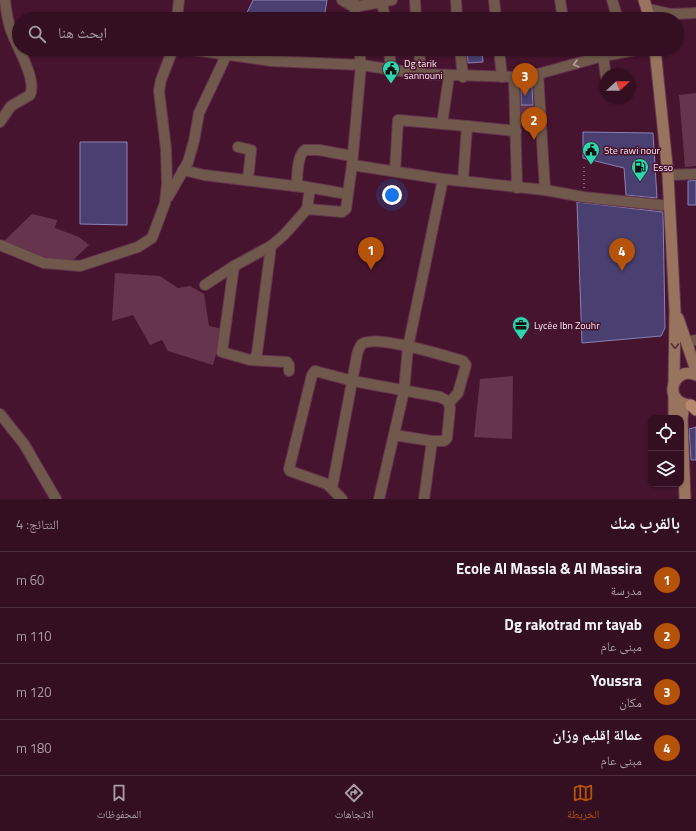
<!DOCTYPE html>
<html lang="ar">
<meta charset="utf-8">
<style>
:root{--surface:#340f22;--page:#3f1d2f;--text:#f1f3f6;--muted:#a99ca5;--line:#4e2f40;--accent:#b45309}
body{margin:0;font-family:"Titillium Web","Noto Naskh Arabic",sans-serif;background:var(--page);color:var(--text);direction:rtl}
.controls{position:absolute;right:12px;bottom:12px;display:grid;overflow:hidden;border-radius:8px;box-shadow:0 1px 3px #0004}
.controls button{width:36px;height:36px;display:grid;place-items:center;padding:0;border:0;border-bottom:1px solid var(--line);background:var(--surface);color:var(--text);font:20px sans-serif}
.compass{position:absolute;left:600px;top:68px;width:36px;height:36px;border-radius:50%;background:var(--surface);box-shadow:0 1px 3px #0004;rotate:69deg}
.you{position:absolute;left:392px;top:195px;width:14px;height:14px;margin:-10px;border:3px solid #fff;border-radius:50%;background:#1a73e8;box-shadow:0 0 0 6px #1a73e833}
.badge{display:grid;place-items:center;width:26px;height:26px;border-radius:50%;background:var(--accent);color:#fff;font-size:13px;font-weight:700}
.pin{position:absolute;translate:-50% -33px;filter:drop-shadow(0 1px 2px #0008)}
.pin::after{content:'';position:absolute;top:21px;width:14px;height:12px;background:inherit;clip-path:polygon(0 0,100% 0,50% 100%)}
.list{margin:0;padding:0;list-style:none}
h2{display:flex;justify-content:space-between;align-items:center;height:52px;margin:0;padding:0 16px;font-size:17px}
h2 small{font-size:13px;font-weight:400;color:var(--muted)}
.list li{display:grid;grid-template-columns:26px 1fr auto;gap:12px;align-items:center;box-sizing:border-box;height:56px;padding:0 16px;border-top:1px solid var(--line)}
.list b{display:block;font-size:15px;white-space:nowrap}
.list p{margin:0;font-size:13px;white-space:nowrap;color:var(--muted)}
.list em{font-size:13px;font-style:normal;color:var(--muted)}
.icon{flex:none;width:22px;height:22px;fill:none;stroke:currentColor;stroke-width:2;stroke-linecap:round;stroke-linejoin:round}
.map{position:relative;flex:none;width:696px;height:499px;overflow:hidden;direction:ltr}
.search{position:absolute;background:var(--surface);box-shadow:0 1px 3px #0004;left:12px;right:12px;top:12px;height:44px;display:flex;align-items:center;gap:10px;box-sizing:border-box;padding:0 14px;border-radius:22px;color:var(--muted);font-size:15px}
.sheet{height:276px;background:var(--surface)}
nav{display:flex;justify-content:space-around;align-items:center;box-sizing:border-box;height:56px;border-top:1px solid var(--line);background:var(--surface);font-size:11px;color:var(--muted)}
nav a{display:grid;justify-items:center;gap:2px}
nav .on{color:var(--accent)}
.map>svg:first-child{display:block}
.green{fill:#67344d}
.building{fill:#494071;stroke:#8a81b8}
.lines{fill:none;stroke-linecap:round;stroke-linejoin:round}
.minor-casing{stroke:#64354d;stroke-width:12}
.secondary-casing{stroke:#64354d;stroke-width:13}
.primary-casing{stroke:#64354d;stroke-width:13}
.path{stroke:#a17b8d;stroke-width:1.5;stroke-dasharray:1 3;stroke-linecap:butt}
.minor{stroke:#70594c;stroke-width:10}
.secondary{stroke:#98745f;stroke-width:11}
.primary{stroke:#b7886d;stroke-width:11}
.oneway{stroke:#b89e9e}
.oneway2{stroke:#5a2c3a}
.labels{text-anchor:middle;stroke-width:3;stroke-linejoin:round;paint-order:stroke}
.poi-label{font-size:10px;fill:#ffe4ef;stroke:#46142e;text-anchor:start}
</style>
<div class="map">
<svg width="696" height="499" viewBox="0 0 696 499">
<rect width="100%" height="100%" fill="#46142e"/>
<g class="green">
<polygon points="696,93 696,166 685,167 679,95"/>
<rect x="516" y="105" width="18" height="13"/>
<polygon points="32,214 57,220 55,228 79,237 89,245 71,262 44,257 4,241"/>
<polygon points="115,273 160,276 178,288 190,286 204,294 209,326 223,329 213,365 168,351 162,340 150,345 133,315 112,321"/>
<polygon points="513,376 512,439 474,437 480,379"/>
</g>
<g class="building">
<polygon points="253,0 327,0 324,19 244,19"/>
<polygon points="467,49 482,49 483,62 468,63"/>
<polygon points="521,87 532,87 533,105 521,105"/>
<polygon points="583,132 653,133 657,198 626,195 624,168 583,158"/>
<polygon points="80,142 127,142 127,225 80,224"/>
<polygon points="696,180 696,205 688,205 688,181"/>
<polygon points="577,202 663,212 665,328 661,336 582,343"/>
<polygon points="696,427 696,460 691,460 689,429"/>
</g>
<g class="lines">
<g class="minor-casing">
<g id="minor">
<polyline points="342,0 354,7 392,0"/>
<polyline points="354,0 356,19"/>
<polyline points="415,0 416,19"/>
<polyline points="456,0 457,19"/>
<polyline points="494,0 496,19"/>
<polyline points="560,0 563,19"/>
<polyline points="612,0 618,19"/>
<polyline points="382,2 385,19"/>
<polyline points="648,9 671,14 696,13"/>
<polyline points="177,19 179,0"/>
<polyline points="186,49 272,61 361,65 421,74 514,77 538,74 603,56 641,49"/>
<polyline points="389,49 391,70"/>
<polyline points="419,49 421,74"/>
<polyline points="460,49 463,77"/>
<polyline points="499,49 502,77"/>
<polyline points="587,49 601,57"/>
<polyline points="603,56 606,77"/>
<polyline points="538,74 545,190"/>
<polyline points="514,77 517,188"/>
<path d="M0,122l11,-16 19,-11c7,-15 -12,-46 -18,-62 -4,-10 -6,-22 -7,-33"/>
<polyline points="442,124 449,76"/>
<polyline points="238,147 251,150 248,180"/>
<polyline points="352,165 443,179 545,190 583,197 670,206"/>
<polyline points="183,170 204,175 310,188 307,209"/>
<polyline points="395,171 398,120 467,126"/>
<polyline points="668,175 696,174"/>
<polyline points="463,181 467,126 516,131"/>
<path d="M347,194l-46,-8 -4,-3c0,-8 1,-29 8,-33h14l33,6"/>
<polyline points="168,197 188,162 194,141 199,113 226,56"/>
<polyline points="0,245 44,263 80,266 138,247 152,238 165,203 167,184 166,149 159,91 161,80 173,49"/>
<polyline points="234,266 222,352 250,360 255,358 257,353 271,246"/>
<polyline points="205,285 234,266 271,246 284,235 307,209 342,212 346,209 352,165 361,65 359,49"/>
<polyline points="687,342 696,340"/>
<polyline points="250,360 287,362 289,365 289,371"/>
<polyline points="0,414 24,444 56,499"/>
<polyline points="394,435 432,441"/>
<path d="M332,488l25,-133c1,-4 2,-8 5,-11 14,-10 83,12 101,17l3,4 -8,28 -9,10"/>
<polyline points="342,499 327,484 290,471 289,469 312,375 315,371 353,381 440,397 448,401 450,408 447,438 444,441 432,441 424,499"/>
<polyline points="379,499 404,391 408,347 443,179"/>
</g>
</g>
<g class="secondary-casing">
<g id="secondary">
<polyline points="644,0 650,19"/>
<polyline points="655,49 668,175 675,311 674,382"/>
<polyline points="678,318 696,370"/>
<polyline points="684,404 682,419 685,499"/>
<path d="M690,405c-29,-3 -17,-40 6,-30"/>
<polyline points="674,418 674,396"/>
</g>
</g>
<g class="primary-casing">
<polyline id="primary" points="691,405 696,410"/>
</g>
<polyline class="path" points="584,188 584,166"/>
<use href="#minor" class="minor"/>
<use href="#secondary" class="secondary"/>
<use href="#primary" class="primary"/>
</g>
<defs><path id="oneway-chevron" d="M-2-3.5L2.5 0L-2 3.5" fill="none" stroke-width="1.6" stroke-linecap="round" stroke-linejoin="round"/></defs>
<use class="oneway" href="#oneway-chevron" transform="translate(576 64) rotate(165)"/>
<use class="oneway2" href="#oneway-chevron" transform="translate(675 346) rotate(91)"/>
<defs>
<g id="civic-pin" transform="scale(0.9)"><path d="M0 17L-7.5 6A9.5 9.5 0 1 1 7.5 6Z" fill="#2cd5ab" stroke="#46142e"/><path d="M-.6-6.5H3V-4.5H.6V-3L4-1V1h2V6H-6V1h2V-1L-.6-3ZM-1.2 2.5V6h2.4V2.5Z" fill="#111"/></g>
<g id="fuel-pin" transform="scale(0.9)"><path d="M0 17L-7.5 6A9.5 9.5 0 1 1 7.5 6Z" fill="#2cd5ab" stroke="#46142e"/><path d="M-5.5-6h7V0h2V4h1.3V-2.5L3-4.5l.8-.8L6-3V5H2.5V1h-1V6h-7ZM-4.2-4.7v3.2H.2V-4.7Z" fill="#111"/></g>
<g id="office-pin" transform="scale(0.9)"><path d="M0 17L-7.5 6A9.5 9.5 0 1 1 7.5 6Z" fill="#2cd5ab" stroke="#46142e"/><path d="M-6-3h4V-5.5h4V-3h4V5H-6ZM-1-4.5V-3h2v-1.5ZM-6 0V1H6V0Z" fill="#111"/></g>
</defs>
<g fill-rule="evenodd">
<use href="#civic-pin" x="391" y="69"/>
<use href="#civic-pin" x="591" y="150"/>
<use href="#fuel-pin" x="640" y="167"/>
<use href="#office-pin" x="521" y="325"/>
</g>
<g class="labels">
<g class="poi-label">
<text x="404" y="67">Dg tarik<tspan x="404" dy="12">sannouni</tspan></text>
<text x="604" y="154">Ste rawi nour</text>
<text x="653" y="171">Esso</text>
<text x="534" y="329">Lycée Ibn Zouhr</text>
</g>
</g>
</svg>
<div class="controls">
<button><svg class="icon" aria-label="locate" viewBox="0 0 24 24"><circle cx="12" cy="12" r="6"/><path d="M12 2v4M12 18v4M2 12h4M18 12h4"/></svg></button>
<button><svg class="icon" aria-label="layers" viewBox="0 0 24 24"><path d="M12 4l9 5-9 5-9-5zM3 14l9 5 9-5"/></svg></button>
</div>
<svg class="compass" viewBox="-18 -18 36 36"><path d="M0-13l5 13h-10z" fill="#e53935"/><path d="M0 13l5-13h-10z" fill="#a99ca5"/></svg>
<div class="you"></div>
<div class="pin badge" style="left:371px;top:270px">1</div>
<div class="pin badge" style="left:534px;top:140px">2</div>
<div class="pin badge" style="left:525px;top:96px">3</div>
<div class="pin badge" style="left:622px;top:271px">4</div>
<div class="search"><svg class="icon" aria-label="search" viewBox="0 0 24 24"><circle cx="10" cy="10" r="6"/><path d="M15 15l6 6"/></svg>ابحث هنا</div>
</div>
<section class="sheet">
<h2>بالقرب منك<small>النتائج: 4</small></h2>
<ul class="list">
<li><span class="badge">1</span><div><b>Ecole Al Massla &amp; Al Massira</b><p>مدرسة</p></div><em>60 m</em></li>
<li><span class="badge">2</span><div><b>Dg rakotrad mr tayab</b><p>مبنى عام</p></div><em>110 m</em></li>
<li><span class="badge">3</span><div><b>Youssra</b><p>مكان</p></div><em>120 m</em></li>
<li><span class="badge">4</span><div><b>عمالة إقليم وزان</b><p>مبنى عام</p></div><em>180 m</em></li>
</ul>
</section>
<nav>
<a class="on"><svg class="icon" aria-label="map" viewBox="0 0 24 24"><path d="M3 6l6-2 6 2 6-2v14l-6 2-6-2-6 2zM9 4v14M15 6v14"/></svg>الخريطة</a>
<a><svg class="icon" aria-label="directions" viewBox="0 0 24 24"><path d="M12 3l9 9-9 9-9-9zM9 14v-3h6M13 9l2 2-2 2"/></svg>الاتجاهات</a>
<a><svg class="icon" aria-label="saved" viewBox="0 0 24 24"><path d="M7 4h10v16l-5-4-5 4z"/></svg>المحفوظات</a>
</nav>
